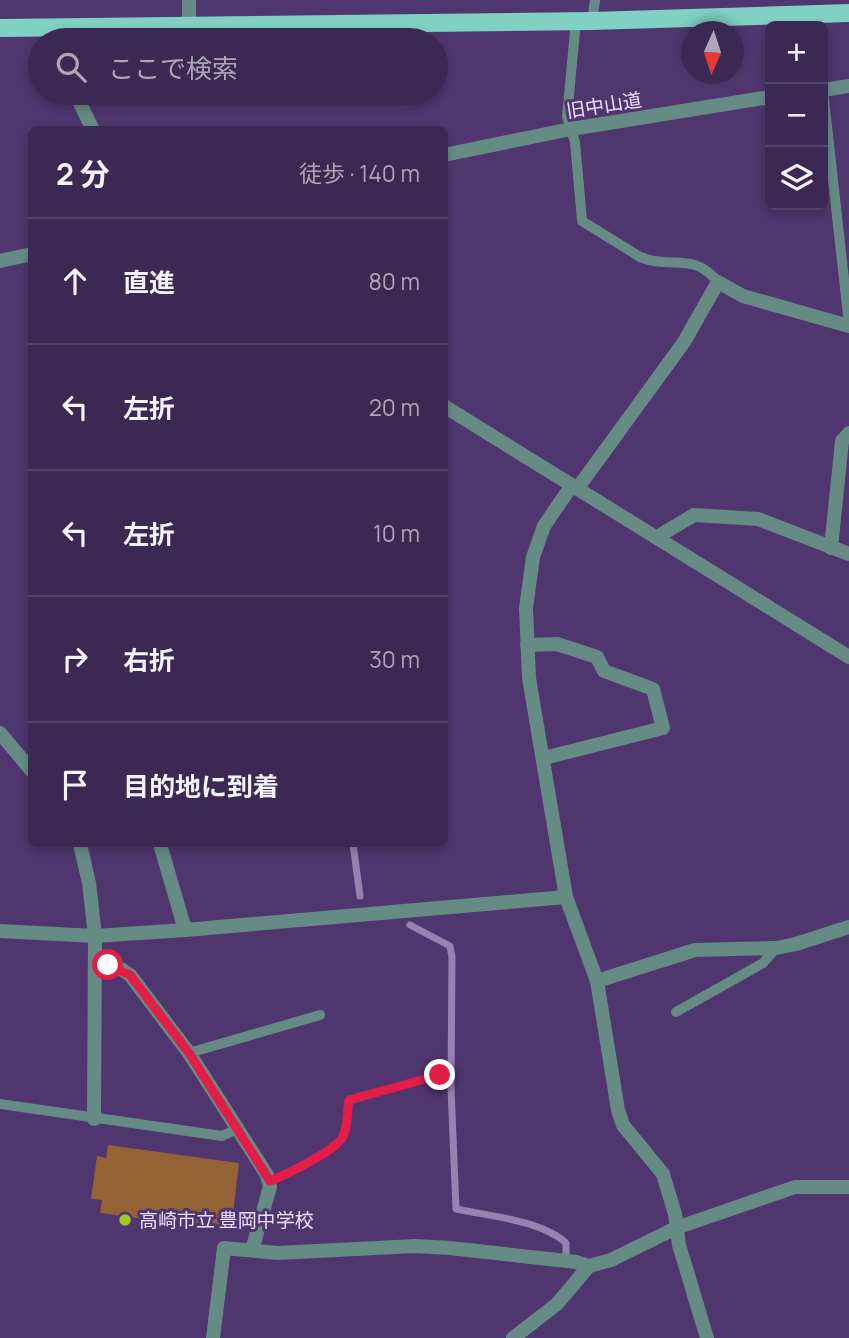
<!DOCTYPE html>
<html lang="ja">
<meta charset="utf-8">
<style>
:root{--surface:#3b2853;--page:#46345d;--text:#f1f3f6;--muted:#aca6b8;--line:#54446a}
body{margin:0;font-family:Manrope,"Noto Sans JP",sans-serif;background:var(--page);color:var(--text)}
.controls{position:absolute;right:21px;top:21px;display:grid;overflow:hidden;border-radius:10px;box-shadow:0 4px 10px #0003}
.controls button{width:63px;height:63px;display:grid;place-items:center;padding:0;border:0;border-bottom:2px solid var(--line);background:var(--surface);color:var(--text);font:35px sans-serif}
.compass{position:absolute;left:681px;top:21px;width:63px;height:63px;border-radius:50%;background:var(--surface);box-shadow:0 4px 10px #0003;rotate:183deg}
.stop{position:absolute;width:21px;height:21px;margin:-16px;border:5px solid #e11d48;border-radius:50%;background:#fff}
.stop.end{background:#e11d48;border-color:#fff;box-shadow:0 2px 7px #0008}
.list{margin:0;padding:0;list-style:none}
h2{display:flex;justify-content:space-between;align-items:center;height:91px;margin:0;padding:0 28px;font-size:30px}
h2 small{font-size:23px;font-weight:400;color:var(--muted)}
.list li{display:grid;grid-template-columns:46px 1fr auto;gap:21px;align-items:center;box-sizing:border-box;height:126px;padding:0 28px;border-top:2px solid var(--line)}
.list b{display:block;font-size:26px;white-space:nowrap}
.list em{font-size:23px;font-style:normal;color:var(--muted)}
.icon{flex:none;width:38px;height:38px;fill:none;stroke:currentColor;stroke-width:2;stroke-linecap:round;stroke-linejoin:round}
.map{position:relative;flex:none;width:849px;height:1338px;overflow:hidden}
.search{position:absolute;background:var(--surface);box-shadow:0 4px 10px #0003;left:28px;top:28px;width:420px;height:77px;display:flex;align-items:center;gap:18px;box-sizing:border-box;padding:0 24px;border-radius:38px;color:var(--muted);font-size:26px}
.panel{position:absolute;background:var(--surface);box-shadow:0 4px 10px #0003;left:28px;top:126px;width:420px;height:721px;border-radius:10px}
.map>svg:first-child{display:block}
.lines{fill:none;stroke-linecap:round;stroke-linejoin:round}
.stream{stroke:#9582af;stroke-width:7}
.building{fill:#936335}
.path{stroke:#a08fb8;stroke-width:4.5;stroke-dasharray:5 3.5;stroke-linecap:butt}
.service{stroke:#668b85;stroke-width:10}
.minor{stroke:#668b85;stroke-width:14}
.primary{stroke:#80d0c3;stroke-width:18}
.route{stroke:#e11d48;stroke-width:9}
.poi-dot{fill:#a3c927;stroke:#4f366f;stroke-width:2.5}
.labels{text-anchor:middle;stroke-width:6;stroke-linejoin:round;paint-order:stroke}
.street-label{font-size:19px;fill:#eae0fb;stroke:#4f366f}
.poi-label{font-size:19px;fill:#eae0fb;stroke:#4f366f;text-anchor:start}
</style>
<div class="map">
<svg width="849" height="1338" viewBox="0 0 849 1338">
<rect width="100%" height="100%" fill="#4f366f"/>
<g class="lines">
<g class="stream">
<polyline points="353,844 360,896"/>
<path d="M410,925l40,21 2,11 -1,131 5,121c32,7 85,11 110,34v10"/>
</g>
</g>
<polygon class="building" points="108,1145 239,1163 231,1231 100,1213 102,1200 91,1199 97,1156 106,1158"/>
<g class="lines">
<polyline class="path" points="283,1176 336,1145 343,1137 349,1100 440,1075"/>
<g class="service">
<path d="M576,20l-9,97 8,25 7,79 58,36c32,13 53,-6 78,25"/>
<polyline points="592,21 595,0"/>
<polyline points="823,90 849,324"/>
<polyline points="676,1012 763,963 776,948"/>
<polyline points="189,1053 320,1015"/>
<polyline points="0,1104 222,1136 237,1129"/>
</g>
<g class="minor">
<polyline points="189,0 189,26"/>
<polyline points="823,90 849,86"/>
<polyline points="75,93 93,130"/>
<polyline points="444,155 571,129 770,97"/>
<polyline points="0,261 32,254"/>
<polyline points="444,406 849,657"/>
<polyline points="572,485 544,526 533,557 526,608 529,678 566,897 597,981 618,1110 623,1125 663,1174 675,1214 679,1245 707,1338"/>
<polyline points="577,489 684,342 718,282 743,296 849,326"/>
<polyline points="657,537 694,515 758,519 849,554"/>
<polyline points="831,548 842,441 849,433"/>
<polyline points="527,645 557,644 597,657 604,671 653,689 663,728 544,758"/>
<polyline points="0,733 32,771"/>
<polyline points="80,844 89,883 95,936 94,1119"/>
<polyline points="160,844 185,930"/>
<polyline points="0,931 95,936 185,930 566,897"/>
<polyline points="96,964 121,969 130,975 189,1053 267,1175 270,1187 252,1250"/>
<polyline points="597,981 695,950 776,948 796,944 849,927"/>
<polyline points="213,1338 224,1248 278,1253 415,1246 450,1248 576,1262 589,1266"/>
<polyline points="513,1338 557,1304 589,1266 611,1260 676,1228 795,1187 849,1187"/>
</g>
<polyline class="primary" points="0,28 592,21 849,13"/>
</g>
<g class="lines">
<path class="route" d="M108,965l22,10 59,78 81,128c15,-6 63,-29 72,-43 6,-9 5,-27 7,-38l91,-25"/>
</g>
<circle class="poi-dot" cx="125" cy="1220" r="7"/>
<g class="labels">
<g class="street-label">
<text transform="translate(604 105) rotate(-9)" y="7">旧中山道</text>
</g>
<g class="poi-label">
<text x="139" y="1227">高崎市立 豊岡中学校</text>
</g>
</g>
</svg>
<div class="controls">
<button>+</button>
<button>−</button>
<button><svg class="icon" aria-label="layers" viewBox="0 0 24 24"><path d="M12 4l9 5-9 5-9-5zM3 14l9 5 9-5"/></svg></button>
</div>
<svg class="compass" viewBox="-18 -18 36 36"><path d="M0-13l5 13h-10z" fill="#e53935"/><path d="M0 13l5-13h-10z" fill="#aca6b8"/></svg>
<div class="stop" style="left:108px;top:965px"></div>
<div class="stop end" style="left:440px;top:1075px"></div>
<div class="search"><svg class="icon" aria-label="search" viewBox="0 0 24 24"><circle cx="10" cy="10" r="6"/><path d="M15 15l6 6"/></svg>ここで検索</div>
<section class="panel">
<h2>2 分<small>徒歩 · 140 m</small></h2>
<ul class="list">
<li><svg class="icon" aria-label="ahead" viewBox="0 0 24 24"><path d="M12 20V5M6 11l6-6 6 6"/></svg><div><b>直進</b></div><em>80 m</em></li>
<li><svg class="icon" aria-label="left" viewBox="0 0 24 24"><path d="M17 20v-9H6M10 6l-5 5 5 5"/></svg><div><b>左折</b></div><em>20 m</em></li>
<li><svg class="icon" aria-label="left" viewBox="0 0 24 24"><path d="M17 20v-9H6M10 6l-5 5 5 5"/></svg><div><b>左折</b></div><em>10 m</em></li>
<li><svg class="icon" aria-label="right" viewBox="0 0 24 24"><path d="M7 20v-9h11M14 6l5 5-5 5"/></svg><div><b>右折</b></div><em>30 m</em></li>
<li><svg class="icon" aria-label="arrive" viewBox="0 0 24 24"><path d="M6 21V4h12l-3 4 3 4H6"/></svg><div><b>目的地に到着</b></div></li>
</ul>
</section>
</div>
